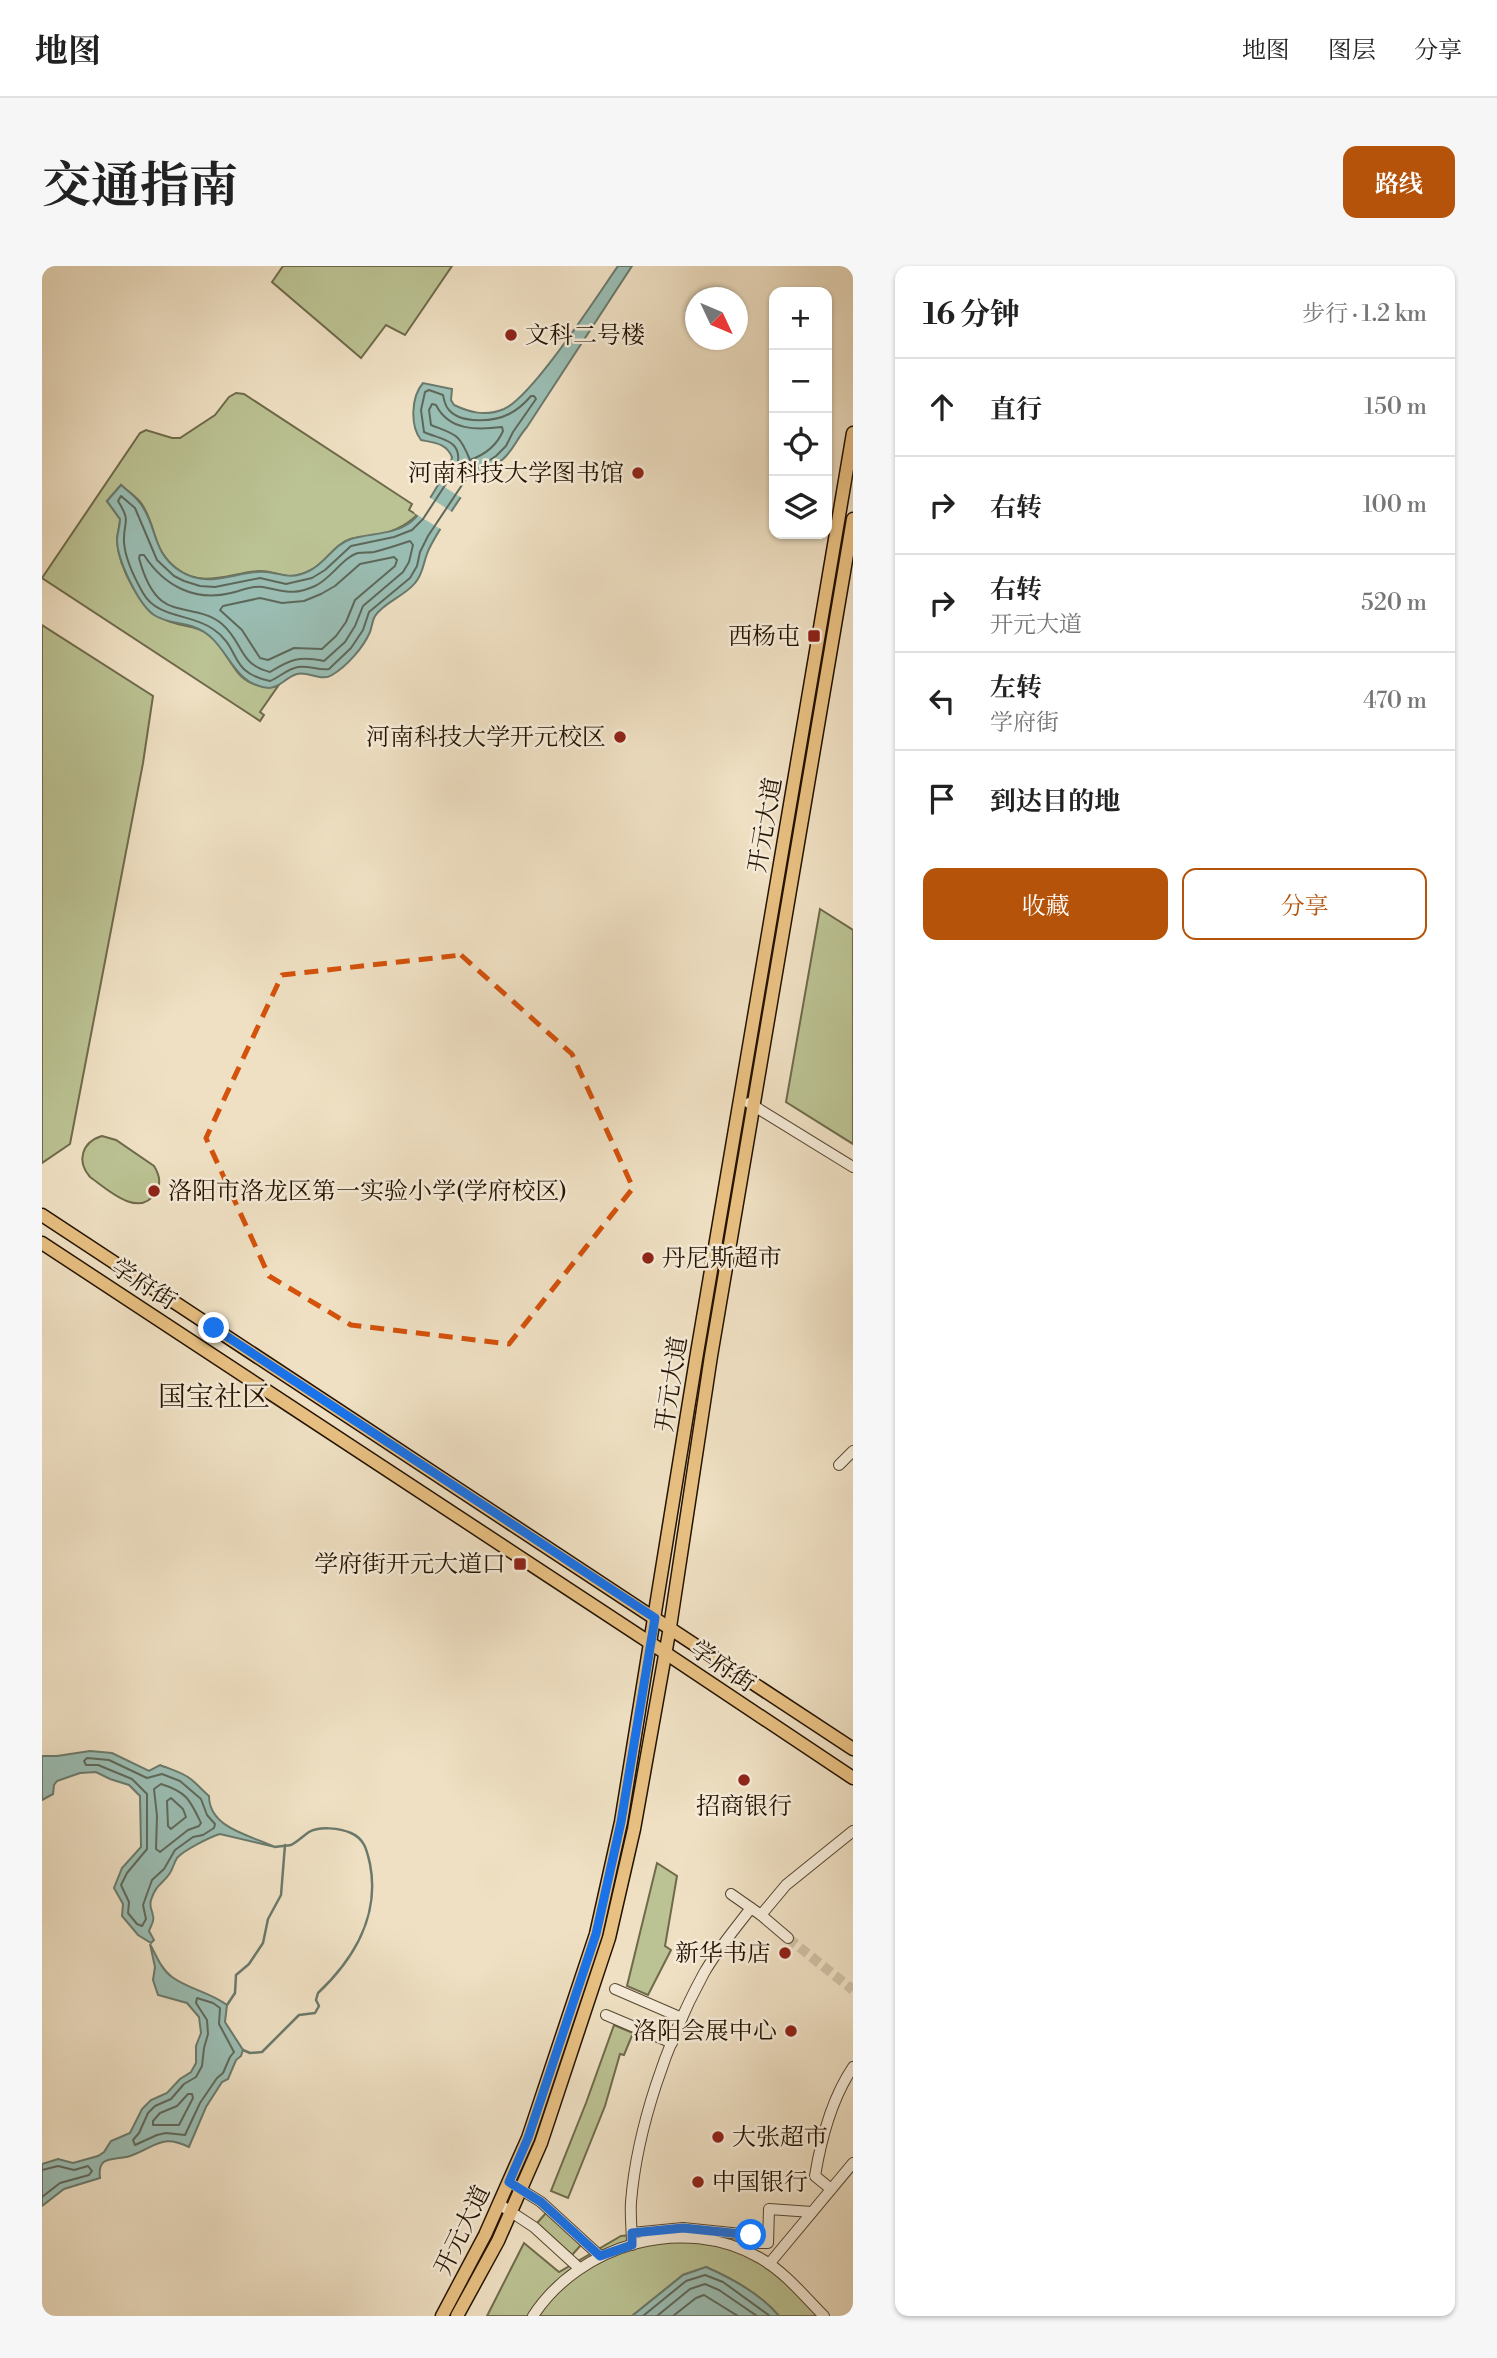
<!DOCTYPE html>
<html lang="zh">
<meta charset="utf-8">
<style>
:root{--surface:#fff;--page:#f6f6f6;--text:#222;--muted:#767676;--line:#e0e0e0;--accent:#b45309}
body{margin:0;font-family:"Libre Bodoni","Noto Serif SC",serif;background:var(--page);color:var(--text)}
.controls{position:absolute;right:21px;top:21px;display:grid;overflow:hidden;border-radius:14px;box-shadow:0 2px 5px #0004}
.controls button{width:63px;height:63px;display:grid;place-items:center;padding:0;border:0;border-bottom:2px solid var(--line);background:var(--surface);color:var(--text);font:35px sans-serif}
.compass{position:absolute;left:643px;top:21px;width:63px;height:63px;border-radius:50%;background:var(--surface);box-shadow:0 2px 5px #0004;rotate:134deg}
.stop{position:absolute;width:21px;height:21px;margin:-16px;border:5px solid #1a73e8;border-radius:50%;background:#fff}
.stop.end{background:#1a73e8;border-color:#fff;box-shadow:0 2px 7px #0008}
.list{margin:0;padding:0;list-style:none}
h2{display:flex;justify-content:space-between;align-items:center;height:91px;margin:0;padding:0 28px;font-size:30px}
h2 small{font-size:23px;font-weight:400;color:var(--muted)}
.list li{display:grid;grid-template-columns:46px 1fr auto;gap:21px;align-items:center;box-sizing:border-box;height:98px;padding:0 28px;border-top:2px solid var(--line)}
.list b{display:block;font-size:26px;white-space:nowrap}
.list p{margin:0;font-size:23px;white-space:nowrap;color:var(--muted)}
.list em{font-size:23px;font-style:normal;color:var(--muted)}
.actions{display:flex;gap:14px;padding:21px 28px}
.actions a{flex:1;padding:16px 0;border:2px solid var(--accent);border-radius:14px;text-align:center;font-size:24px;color:var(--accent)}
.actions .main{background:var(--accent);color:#fff}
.icon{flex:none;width:38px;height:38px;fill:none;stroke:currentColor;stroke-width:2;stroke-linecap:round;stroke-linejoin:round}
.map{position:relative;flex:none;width:811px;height:2050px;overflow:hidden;border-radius:14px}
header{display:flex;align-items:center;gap:42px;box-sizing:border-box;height:98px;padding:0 35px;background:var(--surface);border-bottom:2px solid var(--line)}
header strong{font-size:33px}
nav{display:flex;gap:38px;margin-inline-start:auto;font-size:24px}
.intro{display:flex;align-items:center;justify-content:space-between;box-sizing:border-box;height:168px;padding:0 42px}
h1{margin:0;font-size:49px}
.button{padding:18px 32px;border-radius:14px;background:var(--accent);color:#fff;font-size:24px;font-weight:700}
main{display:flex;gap:42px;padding:0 42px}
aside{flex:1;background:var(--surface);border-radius:14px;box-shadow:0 2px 5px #0004}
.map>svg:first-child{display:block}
.green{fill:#bbc293;stroke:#6f6a4a;stroke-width:2}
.water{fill:#9abdb3;stroke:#6a796b;stroke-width:2}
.pier{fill:#efe0c3}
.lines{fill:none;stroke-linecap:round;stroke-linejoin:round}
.shore{stroke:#5e685a;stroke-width:2}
.stream{stroke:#6a796b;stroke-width:2.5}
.minor-tunnel{stroke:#d0c1a6;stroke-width:10;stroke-dasharray:10 5;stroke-linecap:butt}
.minor-casing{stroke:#564631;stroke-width:12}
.major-casing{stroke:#231200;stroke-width:15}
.minor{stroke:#f5ebd8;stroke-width:10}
.major{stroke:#e8c082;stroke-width:12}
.route{stroke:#1a73e8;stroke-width:9}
.marked{fill:none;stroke:#d4520b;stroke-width:5;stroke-dasharray:14 9;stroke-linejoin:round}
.poi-dot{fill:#8f2418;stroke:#f5ebd8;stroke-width:2.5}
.labels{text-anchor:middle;stroke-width:5;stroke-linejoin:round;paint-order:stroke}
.poi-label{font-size:24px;fill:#231200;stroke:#f5ebd8;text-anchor:end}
.street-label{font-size:24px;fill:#231200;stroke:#f5ebd8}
.quarter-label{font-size:28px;fill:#231200;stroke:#f5ebd8}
</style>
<header>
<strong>地图</strong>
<nav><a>地图</a><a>图层</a><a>分享</a></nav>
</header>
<div class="intro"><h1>交通指南</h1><a class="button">路线</a></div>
<main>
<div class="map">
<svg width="811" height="2050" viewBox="0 0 811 2050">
<rect width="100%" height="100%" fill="#efe0c3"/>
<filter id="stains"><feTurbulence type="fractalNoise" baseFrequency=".00286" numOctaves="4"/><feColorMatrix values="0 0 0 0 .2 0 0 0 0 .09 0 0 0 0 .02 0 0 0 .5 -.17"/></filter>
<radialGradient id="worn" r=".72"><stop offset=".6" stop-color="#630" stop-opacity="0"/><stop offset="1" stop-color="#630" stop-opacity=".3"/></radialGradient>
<g class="green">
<polygon points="241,0 410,0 363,69 344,59 319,92 230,16"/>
<path d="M194,127l8,1 168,110 -3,6 8,5c-12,12 -30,19 -48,22 -7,0 -15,0 -21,3 -15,6 -23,23 -37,30 -26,14 -31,0 -52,1 -30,2 -56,18 -83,-3 -25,-19 -19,-43 -35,-65 -5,-7 -14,-12 -20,-18l-14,16 13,18c0,7 -3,15 -3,22 2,27 23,68 49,79 15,7 31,5 45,16 19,15 20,42 46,49 8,2 13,3 21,1l-18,26 4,3 -4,6 -218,-143 98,-145 6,-3 26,8h8l35,-23 14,-18z"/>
<polygon points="0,359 111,430 101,497 28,878 0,897"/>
<polygon points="778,643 811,664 811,878 744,836"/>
<path d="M60,870l14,4 38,26c5,8 8,17 2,26 -17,28 -49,-3 -66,-15 -14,-16 -8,-35 12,-41z"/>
<polygon points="615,1597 635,1610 623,1680 629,1684 606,1729 585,1720"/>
<polygon points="572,1759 591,1767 582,1789 578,1788 563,1840 526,1932 509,1925 544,1837"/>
<polygon points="504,1947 539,1979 530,1989 495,1957"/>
<path d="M642,1964l54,8 89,78h-48c-19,-22 -48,-38 -73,-49l-23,8 -51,41h-145l37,-73 35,29 62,-36z"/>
</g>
<g class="water">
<path d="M576,0h14l-105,161c-10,11 -14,24 -25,33 -8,7 -20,10 -27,18 -9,10 -44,63 -48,76 -4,10 -4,20 -12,29 -10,13 -31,19 -40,33 -3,5 -3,11 -5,16 -7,16 -23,34 -38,43 -11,7 -23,-4 -35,-1 -11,3 -17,14 -28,14 -40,-3 -40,-49 -75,-61 -13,-5 -28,-4 -40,-12 -16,-11 -37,-56 -37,-75 0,-6 3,-14 3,-21l-13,-18 14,-16c6,5 14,11 19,18 18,23 11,49 40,68 26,17 50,3 77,1 21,-2 29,10 52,-1 16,-7 25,-27 42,-32 19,-6 40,-4 57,-15 16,-10 32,-44 43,-61l1,-6c-6,-14 -17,-14 -31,-17 -11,-14 -10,-43 2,-57l29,6 -1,11 3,5c15,7 31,12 50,4 29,-13 93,-113 114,-143z"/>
<path d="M48,1485l22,2 37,18 11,-6c9,4 23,7 32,15 6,5 11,11 17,16 0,33 44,40 66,51l-55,-13c-10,3 -36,16 -43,24 -3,5 -4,10 -7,15 -7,11 -14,11 -19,27 -2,7 1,9 2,16 2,5 -3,11 -4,15l5,9 -3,3 -13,-8 -16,-19 1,-12 -9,-16 8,-20 19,-21 -1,-51 -11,-11 -19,-6 -14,-7 -16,1 -23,8 -3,4 -1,9 -11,6v-44h15z"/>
<path d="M108,1678c6,11 11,25 22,33 16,12 38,15 55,28l-2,17 18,28 -2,6 -5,4 -8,19 -6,3 -16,25 -17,40c-29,-14 -34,1 -59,9 -16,5 -33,-2 -30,22l-36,11 -22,17v-42l16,-5 15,4 25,-7 6,-4 7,-11 19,-8 12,-24 9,-9 16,-7 13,-14 11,-7 5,-9v-17l5,-13 -2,-16 -12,-14 -29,-8 -5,-15 2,-13z"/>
<path d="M664,2001c25,11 55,27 73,49h-147l51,-41z"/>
</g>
<g class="pier">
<polygon points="405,198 434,216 423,234 393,215"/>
<polygon points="384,229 413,248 402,265 372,247"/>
</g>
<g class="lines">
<g class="shore">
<path d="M387,124l14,5c1,5 2,11 6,15 12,14 45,12 60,4 8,-4 16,-11 22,-18h3l2,3 -23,33 -7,14 -10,10 -26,17 -42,63 -8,16 -3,14 -7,12 -41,34 -6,18 -12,18 -22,21c-10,2 -20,-4 -31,-2 -11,2 -18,10 -28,14 -43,-9 -28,-33 -57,-52 -23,-16 -55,-10 -70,-36 -8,-14 -18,-35 -19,-51 -1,-21 8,-19 -6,-41l3,-5 14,12 22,52 17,16 10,5 16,5 15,1 45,-9 26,6 26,-6 13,-8 26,-24 43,-9 18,-7 11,-11 34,-52c7,-28 -16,-27 -33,-35l-3,-22 4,-18z"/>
<path d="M390,138l4,1c13,26 41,25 66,22l1,4c-6,14 -19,24 -33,29 -11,-27 -14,-25 -39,-35l-2,-15z"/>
<path d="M368,275l3,4 -4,17 -6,10 -40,34 -8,20 -10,16 -21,19c-25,-5 -33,-2 -54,11 -32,-8 -26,-29 -48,-48 -19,-16 -45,-11 -60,-23 -13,-10 -19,-28 -23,-43l1,-3h4c20,31 51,47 87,38 10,-2 21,-8 32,-6 22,4 30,9 52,-1 16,-7 28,-29 43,-33 5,-1 11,0 16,-1 12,-3 24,-7 36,-11z"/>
<polygon points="352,291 355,294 353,300 313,334 304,356 294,370 280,383 252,382 226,394 218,392 200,364 178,344 181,340 218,332 240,337 262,335 279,328 293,320 318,298"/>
<polygon points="45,1492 67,1494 105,1512 120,1508 138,1515 159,1533 165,1549 173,1558 172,1562 161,1569 151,1571 133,1584 122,1603 110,1614 101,1639 104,1653 100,1660 95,1658 86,1647 87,1636 79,1619 85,1607 105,1583 105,1528 90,1513 56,1499 44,1499 42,1495"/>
<path d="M119,1518c26,8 29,16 40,39l-2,3 -11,4 -28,22 -4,-3 1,-33 -3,-27z"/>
<polygon points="129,1532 141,1543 144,1551 129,1563 126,1560 125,1535"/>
<polygon points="155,1732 171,1737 178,1742 177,1758 192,1786 188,1791 181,1807 175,1812 158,1837 143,1869 124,1867 115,1869 93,1879 91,1874 97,1867 106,1847 113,1840 129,1833 142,1818 154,1811 160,1800 162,1782 166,1768 165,1754 154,1737"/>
<polygon points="146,1828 150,1828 151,1832 137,1859 111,1859 111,1855 118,1847 135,1840"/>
<polyline points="0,1904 16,1900 32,1904 46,1900 50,1905 47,1909 18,1917 0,1931"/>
<polyline points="601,2050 644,2015 663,2009 681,2016 728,2050"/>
<polyline points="615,2050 648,2023 663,2018 677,2024 715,2050"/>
<polyline points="631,2050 654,2032 662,2029 696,2050"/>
</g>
<g class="stream">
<polyline points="185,1739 193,1727 194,1709 207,1698 221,1677 226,1653 239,1629 243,1579"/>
<path d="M201,1784l7,3 12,-1 37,-37 16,-2 4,-7 -3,-6 2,-7c36,-34 62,-78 52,-129 -3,-13 -5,-25 -19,-31 -11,-5 -32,-7 -42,-1 -6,4 -12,10 -18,13 -5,1 -11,1 -16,2"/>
</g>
<polyline class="minor-tunnel" points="746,1672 811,1724"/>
<g class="minor-casing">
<g id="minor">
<polyline points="707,837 811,901"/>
<polyline points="797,1199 811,1185"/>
<polyline points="689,1628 709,1642"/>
<polyline points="719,1649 746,1672"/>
<polyline points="573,1723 640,1752"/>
<polyline points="564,1749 630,1777"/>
<polyline points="467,1916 499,1936 558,1990"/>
<path d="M789,1923l-16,-13c6,-37 17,-78 38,-109"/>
<polyline points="457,1938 492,1961 537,2002"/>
<polyline points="590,1967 641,1962 709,1969 716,1977 726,1977 727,1943 770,1946"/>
<path d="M590,1979c0,-15 -2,-29 -1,-43 6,-75 37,-163 73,-229 13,-23 31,-44 47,-65l10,7 25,-30 67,-54"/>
<polyline points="727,1998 811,1897"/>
<path d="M491,2050c47,-72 151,-102 227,-58 25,14 44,38 64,58"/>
</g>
</g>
<g class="major-casing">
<g id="major">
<polyline points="0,949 811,1483"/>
<polyline points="0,977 622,1386 811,1512"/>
<polyline points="400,2050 443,1969 486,1872 554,1668 579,1556 655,1087 811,167"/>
<polyline points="415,2050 456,1975 499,1877 567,1672 592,1563 628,1361 669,1090 811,253"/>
</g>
</g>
<use href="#minor" class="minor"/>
<use href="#major" class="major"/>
</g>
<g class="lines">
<polyline class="route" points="172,1062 613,1352 579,1556 554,1668 486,1872 467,1916 499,1936 558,1990 590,1979 590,1967 641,1962 709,1969"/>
</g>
<path class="marked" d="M419,689l111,99 61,134 -124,156 -158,-19 -82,-49 -63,-138 76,-163z"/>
<g class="poi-dot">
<circle cx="469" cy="69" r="7"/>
<circle cx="596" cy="207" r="7"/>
<rect x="765" y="363" width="14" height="14" rx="3.5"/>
<circle cx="578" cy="471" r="7"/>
<circle cx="112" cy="925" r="7"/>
<circle cx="606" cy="992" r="7"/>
<rect x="471" y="1291" width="14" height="14" rx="3.5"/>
<circle cx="702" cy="1514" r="7"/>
<circle cx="743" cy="1687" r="7"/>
<circle cx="749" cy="1765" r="7"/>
<circle cx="676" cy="1871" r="7"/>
<circle cx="656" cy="1916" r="7"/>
</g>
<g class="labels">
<g class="poi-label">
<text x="483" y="77" text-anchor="start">文科二号楼</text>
<text x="582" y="215">河南科技大学图书馆</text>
<text x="758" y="378">西杨屯</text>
<text x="564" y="479">河南科技大学开元校区</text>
<text x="126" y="933" text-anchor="start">洛阳市洛龙区第一实验小学(学府校区)</text>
<text x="620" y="1000" text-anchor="start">丹尼斯超市</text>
<text x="464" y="1306">学府街开元大道口</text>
<text x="702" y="1548" text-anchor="middle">招商银行</text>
<text x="729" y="1695">新华书店</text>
<text x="735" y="1773">洛阳会展中心</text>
<text x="690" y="1879" text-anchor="start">大张超市</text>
<text x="670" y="1924" text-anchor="start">中国银行</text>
</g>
<g class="street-label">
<text transform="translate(723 559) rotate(-80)" y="8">开元大道</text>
<text transform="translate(102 1018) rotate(33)" y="8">学府街</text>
<text transform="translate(629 1118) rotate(-81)" y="8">开元大道</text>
<text transform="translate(681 1400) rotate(34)" y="8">学府街</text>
<text transform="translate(420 1964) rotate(-64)" y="8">开元大道</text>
</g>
<g class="quarter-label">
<text x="172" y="1140">国宝社区</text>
</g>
</g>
<rect width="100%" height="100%" filter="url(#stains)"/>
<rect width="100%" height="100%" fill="url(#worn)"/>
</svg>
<div class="controls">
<button>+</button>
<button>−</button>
<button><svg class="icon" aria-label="locate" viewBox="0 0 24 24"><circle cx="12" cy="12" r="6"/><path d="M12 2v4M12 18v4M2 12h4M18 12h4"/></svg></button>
<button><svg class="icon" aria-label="layers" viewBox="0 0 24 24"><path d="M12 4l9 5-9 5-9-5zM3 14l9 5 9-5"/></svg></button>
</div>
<svg class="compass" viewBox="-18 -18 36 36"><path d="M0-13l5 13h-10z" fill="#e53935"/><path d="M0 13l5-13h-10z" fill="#767676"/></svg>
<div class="stop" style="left:709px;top:1969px"></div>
<div class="stop end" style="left:172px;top:1062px"></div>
</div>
<aside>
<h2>16 分钟<small>步行 · 1.2 km</small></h2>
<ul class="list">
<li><svg class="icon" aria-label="ahead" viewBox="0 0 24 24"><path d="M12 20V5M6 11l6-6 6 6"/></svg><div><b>直行</b></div><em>150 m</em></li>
<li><svg class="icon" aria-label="right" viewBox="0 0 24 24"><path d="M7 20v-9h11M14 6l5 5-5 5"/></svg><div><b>右转</b></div><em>100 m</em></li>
<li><svg class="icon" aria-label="right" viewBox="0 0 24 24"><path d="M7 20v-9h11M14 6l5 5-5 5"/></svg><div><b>右转</b><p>开元大道</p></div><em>520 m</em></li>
<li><svg class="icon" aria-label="left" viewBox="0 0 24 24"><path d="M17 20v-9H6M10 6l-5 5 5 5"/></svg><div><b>左转</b><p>学府街</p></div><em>470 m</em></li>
<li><svg class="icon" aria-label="arrive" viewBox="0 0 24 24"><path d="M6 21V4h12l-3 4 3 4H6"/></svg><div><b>到达目的地</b></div></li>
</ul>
<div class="actions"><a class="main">收藏</a><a>分享</a></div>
</aside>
</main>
